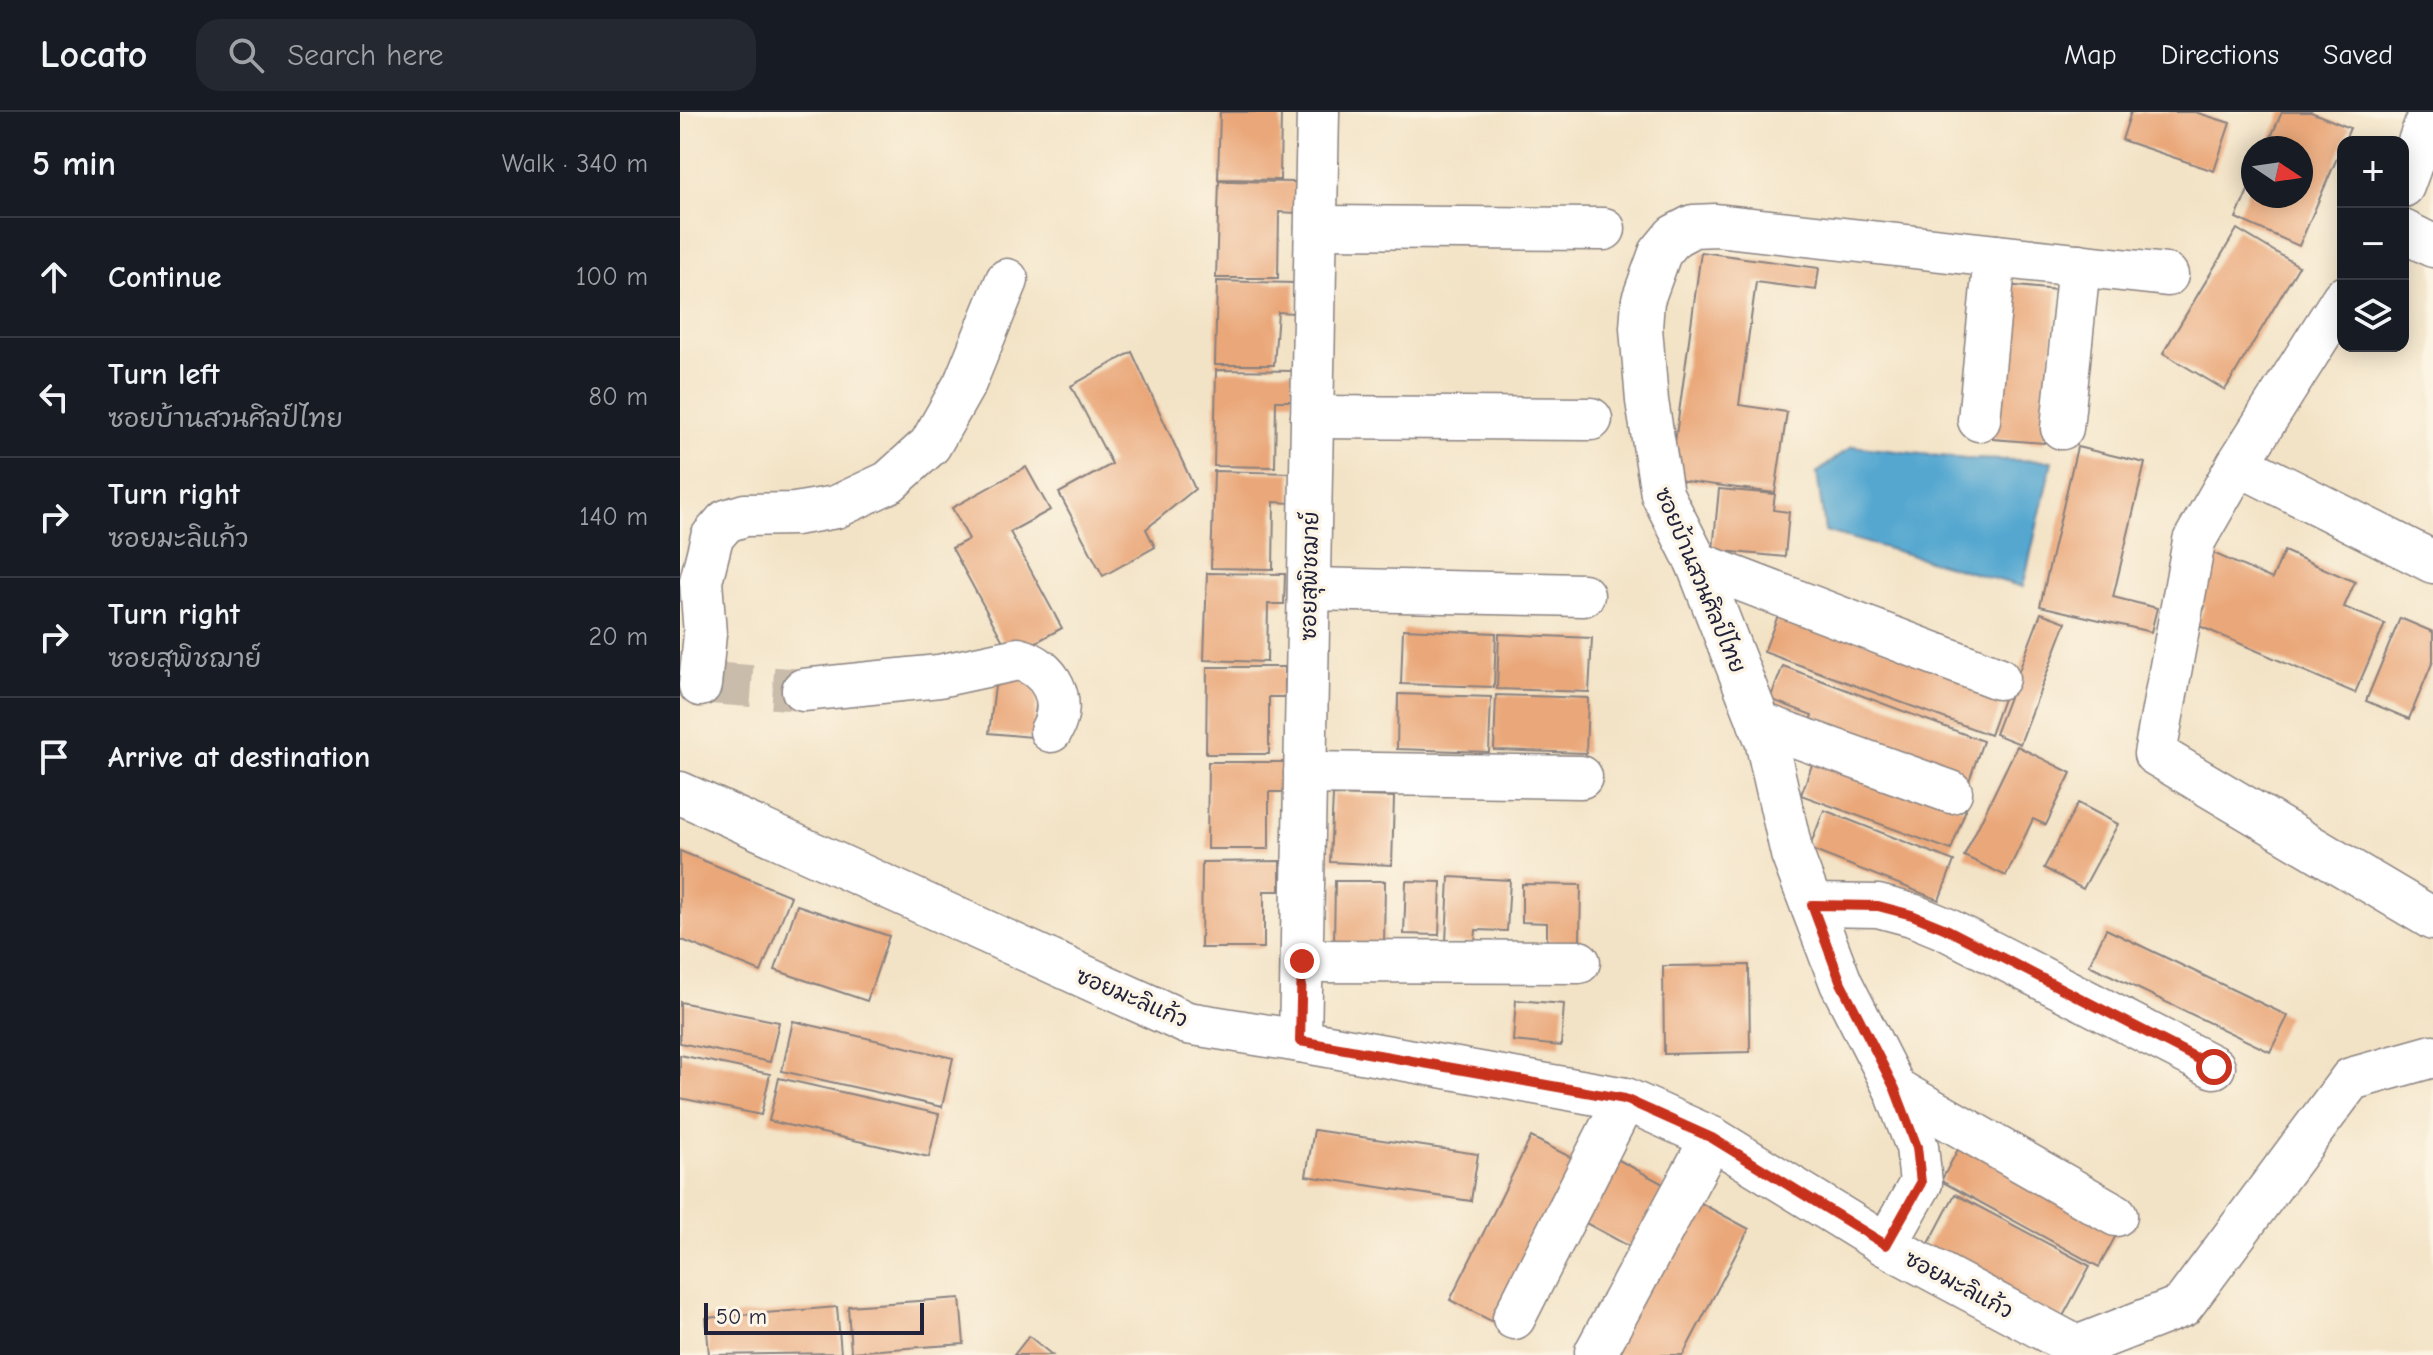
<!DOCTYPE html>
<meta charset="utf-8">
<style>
:root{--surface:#171b24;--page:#242831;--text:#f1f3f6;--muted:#9ea1a6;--line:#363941}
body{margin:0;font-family:"Comic Neue","Playpen Sans Thai",sans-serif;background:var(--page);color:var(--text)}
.controls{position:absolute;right:24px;top:24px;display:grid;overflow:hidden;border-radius:16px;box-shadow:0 4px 20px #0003}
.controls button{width:72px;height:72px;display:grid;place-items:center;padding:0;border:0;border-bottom:2px solid var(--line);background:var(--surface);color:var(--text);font:40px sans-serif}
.compass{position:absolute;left:1561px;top:24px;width:72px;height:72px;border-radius:50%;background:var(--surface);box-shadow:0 4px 20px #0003;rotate:103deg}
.scale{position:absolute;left:24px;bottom:20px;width:220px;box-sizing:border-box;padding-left:8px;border:4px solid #22223b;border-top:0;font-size:22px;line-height:28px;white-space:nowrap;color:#22223b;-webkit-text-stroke:6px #fcf5e5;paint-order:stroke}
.stop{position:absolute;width:24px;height:24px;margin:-18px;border:6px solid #c8321e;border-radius:50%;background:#fff}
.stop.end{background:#c8321e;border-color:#fff;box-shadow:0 2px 8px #0008}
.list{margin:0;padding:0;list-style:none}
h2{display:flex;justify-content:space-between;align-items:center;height:104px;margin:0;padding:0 32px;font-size:34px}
h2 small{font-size:26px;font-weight:400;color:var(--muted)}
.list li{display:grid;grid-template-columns:52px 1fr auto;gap:24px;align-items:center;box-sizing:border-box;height:120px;padding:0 32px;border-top:2px solid var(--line)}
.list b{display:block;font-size:30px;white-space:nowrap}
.list p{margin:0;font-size:26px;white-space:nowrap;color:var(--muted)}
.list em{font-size:26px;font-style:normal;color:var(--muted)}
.icon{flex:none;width:44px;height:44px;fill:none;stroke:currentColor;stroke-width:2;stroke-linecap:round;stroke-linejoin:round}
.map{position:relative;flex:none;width:1753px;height:1243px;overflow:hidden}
header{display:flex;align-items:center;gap:48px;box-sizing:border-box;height:112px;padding:0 40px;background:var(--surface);border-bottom:2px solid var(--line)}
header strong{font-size:38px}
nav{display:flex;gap:44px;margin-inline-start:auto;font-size:28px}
.search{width:560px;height:72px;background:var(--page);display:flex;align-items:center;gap:20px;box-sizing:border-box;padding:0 28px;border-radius:24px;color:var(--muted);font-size:30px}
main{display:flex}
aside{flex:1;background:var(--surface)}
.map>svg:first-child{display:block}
.water{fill:#55a7d0;stroke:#3c6486;stroke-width:2}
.building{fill:#eaa87a}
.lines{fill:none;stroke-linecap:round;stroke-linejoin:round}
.minor-tunnel{stroke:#c9bcaa;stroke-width:42;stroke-dasharray:42 21;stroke-linecap:butt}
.minor-casing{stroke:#8a8280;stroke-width:45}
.minor{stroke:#fff;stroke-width:42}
.route{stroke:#c8321e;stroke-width:10}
.labels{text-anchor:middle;stroke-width:7;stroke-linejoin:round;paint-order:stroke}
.street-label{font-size:22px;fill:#22223b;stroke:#fcf5e5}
</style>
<header>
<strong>Locato</strong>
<div class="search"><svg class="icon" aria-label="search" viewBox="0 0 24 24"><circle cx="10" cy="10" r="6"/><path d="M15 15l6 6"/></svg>Search here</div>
<nav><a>Map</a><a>Directions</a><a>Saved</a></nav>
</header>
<main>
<aside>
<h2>5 min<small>Walk · 340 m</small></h2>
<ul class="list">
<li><svg class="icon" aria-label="ahead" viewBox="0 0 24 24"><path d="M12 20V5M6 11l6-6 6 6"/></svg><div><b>Continue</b></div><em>100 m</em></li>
<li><svg class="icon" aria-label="left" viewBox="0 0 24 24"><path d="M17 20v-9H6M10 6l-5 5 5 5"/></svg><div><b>Turn left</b><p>ซอยบ้านสวนศิลป์ไทย</p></div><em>80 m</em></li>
<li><svg class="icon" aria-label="right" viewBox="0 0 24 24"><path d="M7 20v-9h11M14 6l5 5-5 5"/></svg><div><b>Turn right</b><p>ซอยมะลิแก้ว</p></div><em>140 m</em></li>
<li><svg class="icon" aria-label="right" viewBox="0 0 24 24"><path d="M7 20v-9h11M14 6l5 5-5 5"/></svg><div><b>Turn right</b><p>ซอยสุพิชฌาย์</p></div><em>20 m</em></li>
<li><svg class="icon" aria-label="arrive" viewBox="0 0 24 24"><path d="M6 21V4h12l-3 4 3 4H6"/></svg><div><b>Arrive at destination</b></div></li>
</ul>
</aside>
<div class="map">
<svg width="1753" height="1243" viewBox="0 0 1753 1243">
<rect width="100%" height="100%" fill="#fcf5e5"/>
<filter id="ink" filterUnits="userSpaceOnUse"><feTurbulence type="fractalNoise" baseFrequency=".0125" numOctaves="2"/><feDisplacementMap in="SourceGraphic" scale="16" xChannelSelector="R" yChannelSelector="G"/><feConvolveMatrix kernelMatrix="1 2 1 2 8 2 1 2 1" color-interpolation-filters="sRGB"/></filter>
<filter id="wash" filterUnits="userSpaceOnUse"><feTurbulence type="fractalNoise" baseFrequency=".006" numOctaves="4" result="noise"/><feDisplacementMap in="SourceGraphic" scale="32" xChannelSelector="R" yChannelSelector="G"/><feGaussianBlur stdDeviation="1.8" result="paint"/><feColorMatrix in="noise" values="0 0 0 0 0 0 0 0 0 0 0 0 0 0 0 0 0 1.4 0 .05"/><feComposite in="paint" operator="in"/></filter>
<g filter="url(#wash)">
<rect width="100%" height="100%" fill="#f3e3c6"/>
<polygon class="water" points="1172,334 1285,347 1372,349 1343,475 1145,419 1137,361"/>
<g id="blocks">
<g class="building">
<polygon points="540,0 601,0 600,68 538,67"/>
<polygon points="1451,0 1515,0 1550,11 1534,59 1442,28"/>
<polygon points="1602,0 1631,0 1670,16 1619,134 1556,106 1573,67 1573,84 1621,84 1621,36 1586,36"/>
<polygon points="539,69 616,70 616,101 599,100 598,166 536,166"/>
<polygon points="1557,117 1619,154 1545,278 1483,241"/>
<polygon points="1021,140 1139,156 1136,178 1076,170 1059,293 1107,300 1095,381 990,367"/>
<polygon points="537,169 615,171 614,201 598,200 594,253 535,253"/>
<polygon points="1326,173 1377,178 1364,331 1313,327"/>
<polygon points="452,240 515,377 466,417 475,435 423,464 379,381 432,352 391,274"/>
<polygon points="536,258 613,259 613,289 596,289 595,355 534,354"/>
<polygon points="1397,335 1465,351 1433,485 1477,496 1471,520 1360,494"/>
<polygon points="346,355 370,398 330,420 382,516 331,544 272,436 289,427 272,396"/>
<polygon points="534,359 611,361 611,391 594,390 593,457 531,456"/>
<polygon points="1039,377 1095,382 1093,398 1109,400 1105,445 1033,438"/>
<polygon points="1604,439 1675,470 1664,495 1705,512 1675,581 1517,513 1525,494 1510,488 1531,440 1592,467"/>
<polygon points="527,461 605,462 604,492 588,492 587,550 524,548"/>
<polygon points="1100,498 1325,581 1310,623 1084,540"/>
<polygon points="1361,501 1386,510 1340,632 1315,622"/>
<polygon points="1720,506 1753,520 1753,549 1729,607 1686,589"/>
<polygon points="723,517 816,521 814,575 721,572"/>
<polygon points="819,522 912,526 909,580 817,577"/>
<polygon points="1103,554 1303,629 1289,669 1130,609 1132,603 1090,587"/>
<polygon points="527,555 605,555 605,585 589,585 589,642 526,642"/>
<polygon points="317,559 360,564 352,625 309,621"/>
<polygon points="718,582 811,585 809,640 717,637"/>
<polygon points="816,583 908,586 906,641 814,638"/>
<polygon points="1337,634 1391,661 1366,713 1353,707 1326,764 1284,744"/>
<polygon points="1136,642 1286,697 1271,738 1121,683"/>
<polygon points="528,650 605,650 605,680 589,680 589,737 527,737"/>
<polygon points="653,683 714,685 712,753 650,750"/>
<polygon points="1398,691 1438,712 1403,777 1364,756"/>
<polygon points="1144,698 1274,749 1259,788 1129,737"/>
<polygon points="0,739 111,784 81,860 0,827"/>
<polygon points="600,749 600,779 584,779 584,836 521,836 522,750"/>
<polygon points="769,765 830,768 827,819 796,818 795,831 766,830"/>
<polygon points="655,769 705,769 704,833 654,832"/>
<polygon points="726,769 761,770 759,823 724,822"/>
<polygon points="842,772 901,773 900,829 867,829 867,811 842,810"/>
<polygon points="117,793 209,824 187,889 95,858"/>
<polygon points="1426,817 1608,904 1590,940 1409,853"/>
<polygon points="1069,853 1070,940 984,942 983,854"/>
<polygon points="836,888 884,892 881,934 833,929"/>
<polygon points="0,890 99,910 90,950 0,931"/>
<polygon points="113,909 273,946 262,995 102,959"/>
<polygon points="0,943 90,962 81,1003 0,986"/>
<polygon points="99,966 259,1002 249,1045 89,1009"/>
<polygon points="634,1018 798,1042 791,1089 626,1064"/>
<polygon points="851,1025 896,1048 815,1211 770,1188"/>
<polygon points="1283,1028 1441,1114 1419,1155 1261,1069"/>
<polygon points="937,1047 985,1073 952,1136 904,1110"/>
<polygon points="1275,1082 1410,1154 1381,1208 1246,1137"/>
<polygon points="1013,1087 1069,1117 1003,1243 931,1243"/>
<polygon points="280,1186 284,1232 171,1240 168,1194"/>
<polygon points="157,1195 161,1241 29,1243 26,1206"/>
<polygon points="349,1224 372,1243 334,1243"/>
</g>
</g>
</g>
<g filter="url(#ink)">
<use href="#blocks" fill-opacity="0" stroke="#8a8280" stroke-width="2"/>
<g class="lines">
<polyline class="minor-tunnel" points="30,571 123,578"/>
<g class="minor-casing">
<g id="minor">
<polyline points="1723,74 1750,0"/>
<polyline points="636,115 924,117"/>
<polyline points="1723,119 1753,134"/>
<polyline points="1663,186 1558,352 1514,429 1475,642 1753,807"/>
<polyline points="632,305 911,307"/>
<polyline points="1299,308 1315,144"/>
<polyline points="1382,316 1399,153"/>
<polyline points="1558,352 1753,450"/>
<polyline points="1017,451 1318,566"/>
<polyline points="629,477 903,483"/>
<polyline points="20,573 25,522 21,469 32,425 46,409 65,403 115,402 156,395 209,370 250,333 285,271 327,168"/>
<path d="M123,578l136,-14 79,-17c33,8 50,42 33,72"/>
<polyline points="1079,611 1271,680"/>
<polyline points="625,661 901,665"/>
<polyline points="0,681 507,911 620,929 945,987 1032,1026 1206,1133 1397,1235 1502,1194 1671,967 1753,944"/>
<polyline points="1132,793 1198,794 1232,803 1266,817 1534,955"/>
<polyline points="622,849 899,850"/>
<polyline points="620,929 638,0"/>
<polyline points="1215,977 1436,1103"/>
<polyline points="1206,1133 1241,1071 1237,1035 1215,977 1161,871 1112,742 1086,628 1017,451 982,382 967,289 961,216 963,188 980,141 994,124 1013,114 1036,113 1487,163"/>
<polyline points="834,1206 945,987"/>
<polyline points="916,1240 1032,1026"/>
</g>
</g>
<use href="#minor" class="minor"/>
</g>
</g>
<g class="lines" filter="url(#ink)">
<polyline class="route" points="622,849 620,929 945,987 1032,1026 1206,1133 1241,1071 1237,1035 1215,977 1161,871 1132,793 1198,794 1232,803 1266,817 1534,955"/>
</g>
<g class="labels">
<g class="street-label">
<text transform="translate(629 464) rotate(-89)" y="8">ซอยสุพิชฌาย์</text>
<text transform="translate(1021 468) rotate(67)" y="8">ซอยบ้านสวนศิลป์ไทย</text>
<text transform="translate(452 885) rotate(23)" y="8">ซอยมะลิแก้ว</text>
<text transform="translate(1279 1172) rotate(28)" y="8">ซอยมะลิแก้ว</text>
</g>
</g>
</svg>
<div class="controls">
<button>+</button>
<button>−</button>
<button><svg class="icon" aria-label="layers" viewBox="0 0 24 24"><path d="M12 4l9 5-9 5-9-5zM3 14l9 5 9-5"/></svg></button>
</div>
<svg class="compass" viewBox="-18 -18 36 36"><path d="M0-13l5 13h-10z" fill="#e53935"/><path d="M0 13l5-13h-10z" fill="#9ea1a6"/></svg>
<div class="scale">50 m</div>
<div class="stop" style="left:1534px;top:955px"></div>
<div class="stop end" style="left:622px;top:849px"></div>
</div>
</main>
